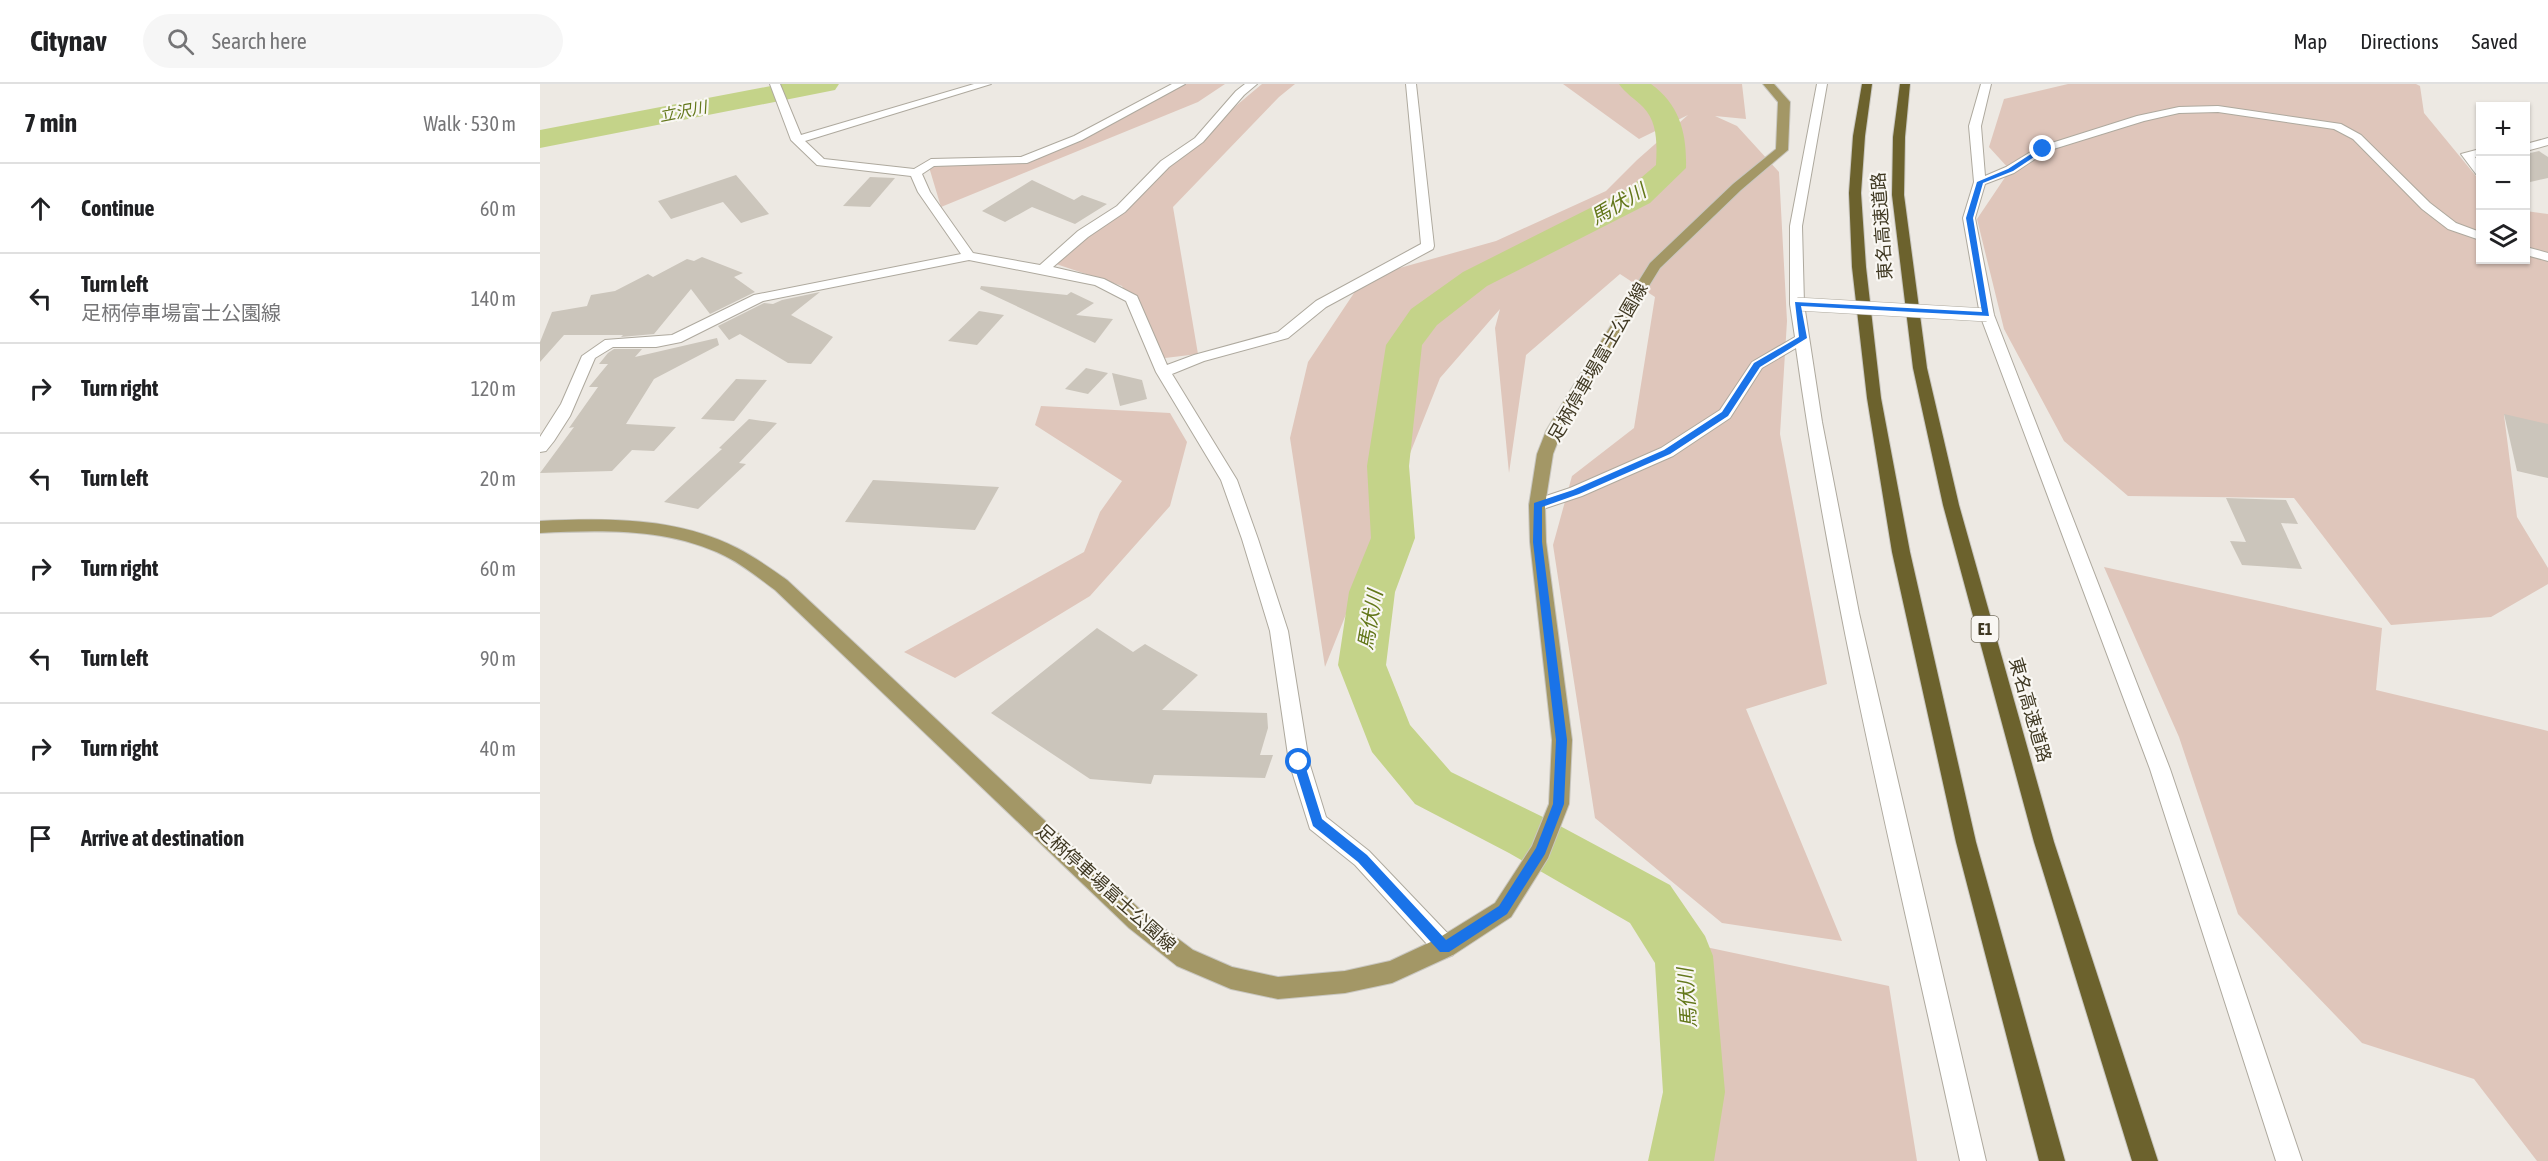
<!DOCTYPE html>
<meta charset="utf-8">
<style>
:root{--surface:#fff;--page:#f6f6f6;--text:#202124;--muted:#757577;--line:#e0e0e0}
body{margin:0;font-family:"Asap Condensed","Noto Sans JP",sans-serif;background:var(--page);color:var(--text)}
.controls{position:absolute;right:18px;top:18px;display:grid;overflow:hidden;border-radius:0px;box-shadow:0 2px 4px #0004}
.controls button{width:54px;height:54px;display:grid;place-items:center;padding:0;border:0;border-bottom:2px solid var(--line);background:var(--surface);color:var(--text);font:30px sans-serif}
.stop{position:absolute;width:18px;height:18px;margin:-14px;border:4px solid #1a73e8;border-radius:50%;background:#fff}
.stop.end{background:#1a73e8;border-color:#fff;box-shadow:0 2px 6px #0008}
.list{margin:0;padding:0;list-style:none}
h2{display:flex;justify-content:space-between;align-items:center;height:78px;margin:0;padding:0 24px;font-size:26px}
h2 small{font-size:20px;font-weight:400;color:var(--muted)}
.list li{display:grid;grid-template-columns:39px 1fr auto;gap:18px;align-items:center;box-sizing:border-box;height:90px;padding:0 24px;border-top:2px solid var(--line)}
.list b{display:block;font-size:22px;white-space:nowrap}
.list p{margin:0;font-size:20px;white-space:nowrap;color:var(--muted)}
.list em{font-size:20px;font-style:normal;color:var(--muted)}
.icon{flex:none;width:33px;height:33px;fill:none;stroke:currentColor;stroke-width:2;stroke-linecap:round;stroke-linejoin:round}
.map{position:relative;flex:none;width:2008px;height:1077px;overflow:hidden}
header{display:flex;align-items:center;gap:36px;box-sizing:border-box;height:84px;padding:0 30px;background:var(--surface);border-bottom:2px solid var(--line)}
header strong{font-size:28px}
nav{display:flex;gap:33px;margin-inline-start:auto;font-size:21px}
.search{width:420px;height:54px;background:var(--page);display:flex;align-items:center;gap:15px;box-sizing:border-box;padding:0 21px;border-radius:33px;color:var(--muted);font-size:22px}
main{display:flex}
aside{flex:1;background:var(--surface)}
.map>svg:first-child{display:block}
.green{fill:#dfc6bb}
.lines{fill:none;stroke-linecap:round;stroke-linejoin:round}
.river{fill:#c4d389;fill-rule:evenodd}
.building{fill:#cbc5bb}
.minor-casing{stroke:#aea99e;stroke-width:2}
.major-casing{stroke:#c9c7c1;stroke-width:2}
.highway-casing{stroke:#c9c7c1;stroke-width:2}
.minor{fill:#fff;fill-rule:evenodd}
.major{fill:#a39766;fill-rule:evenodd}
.highway{fill:#6c622d;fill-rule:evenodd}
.minor-bridge-casing{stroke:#aea99e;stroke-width:14;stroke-linecap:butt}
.minor-bridge{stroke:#fff;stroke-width:13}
.route{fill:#1a73e8}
.labels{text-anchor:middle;stroke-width:4.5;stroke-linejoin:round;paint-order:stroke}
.far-water-label{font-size:16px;font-style:italic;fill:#63771a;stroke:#f9f7f3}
.shield{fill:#f9f7f3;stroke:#777161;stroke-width:1.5}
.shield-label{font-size:16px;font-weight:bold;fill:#3f3822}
.street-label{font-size:18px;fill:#3f3822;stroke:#f9f7f3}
.water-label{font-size:20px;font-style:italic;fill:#63771a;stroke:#f9f7f3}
</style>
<header>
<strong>Citynav</strong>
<div class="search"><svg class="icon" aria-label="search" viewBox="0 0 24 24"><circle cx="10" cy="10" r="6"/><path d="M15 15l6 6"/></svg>Search here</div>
<nav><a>Map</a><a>Directions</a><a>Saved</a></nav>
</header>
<main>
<aside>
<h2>7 min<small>Walk · 530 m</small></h2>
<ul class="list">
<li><svg class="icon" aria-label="ahead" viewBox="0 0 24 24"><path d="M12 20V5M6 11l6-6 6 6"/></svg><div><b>Continue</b></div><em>60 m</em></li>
<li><svg class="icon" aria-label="left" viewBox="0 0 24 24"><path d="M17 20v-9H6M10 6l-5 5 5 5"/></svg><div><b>Turn left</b><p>足柄停車場富士公園線</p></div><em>140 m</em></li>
<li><svg class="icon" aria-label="right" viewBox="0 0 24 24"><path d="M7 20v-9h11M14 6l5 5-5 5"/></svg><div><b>Turn right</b></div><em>120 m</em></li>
<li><svg class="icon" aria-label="left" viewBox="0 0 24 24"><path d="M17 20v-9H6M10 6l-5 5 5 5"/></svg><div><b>Turn left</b></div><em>20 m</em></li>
<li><svg class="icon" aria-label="right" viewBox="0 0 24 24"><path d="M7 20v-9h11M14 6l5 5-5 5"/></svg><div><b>Turn right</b></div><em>60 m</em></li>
<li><svg class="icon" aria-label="left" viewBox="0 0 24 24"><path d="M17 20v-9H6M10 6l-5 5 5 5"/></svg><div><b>Turn left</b></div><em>90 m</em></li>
<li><svg class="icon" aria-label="right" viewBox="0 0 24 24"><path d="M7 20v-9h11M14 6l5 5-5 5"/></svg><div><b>Turn right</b></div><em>40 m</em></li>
<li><svg class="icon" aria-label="arrive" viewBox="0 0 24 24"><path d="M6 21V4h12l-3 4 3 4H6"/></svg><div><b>Arrive at destination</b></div></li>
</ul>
</aside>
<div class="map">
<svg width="2008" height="1077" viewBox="0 0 2008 1077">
<rect width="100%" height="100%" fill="#ede9e3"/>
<g class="green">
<polygon points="640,0 685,0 658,18 401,123 389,83 476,76 571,41"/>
<polygon points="722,0 755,0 739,13 633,123 658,270 617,275 582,202 510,178"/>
<polygon points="1023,0 1202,0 1206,35 1175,32 1197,42 1239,88 1247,237 1240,350 1287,600 1206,625 1302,857 1182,839 1055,734 1013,461 1032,392 1094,344 1115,213 1080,190 986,271 969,389 955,244 960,225 900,294 785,583 750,354 768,278 824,194 956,157 1066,107 1097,76 1148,31 1099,55"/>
<polygon points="1528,0 1876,0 1880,2 1884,29 1940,97 1940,176 1986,176 1986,127 2008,130 2008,344 1964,331 1977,433 2008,484 2008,500 1951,533 1851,541 1754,414 1588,412 1524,357 1464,245 1437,135 1470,86 1449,63 1464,15"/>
<polygon points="501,322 630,329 647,358 630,422 550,512 415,594 364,568 544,468 560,428 582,397 495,341"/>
<polygon points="1564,483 1842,544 1836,606 2008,647 2008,1077 1997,1077 1934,995 1822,959 1698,830 1639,653"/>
<polygon points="1161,862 1349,902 1377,1077 1157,1077"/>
</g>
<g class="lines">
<g class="river">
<polygon points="241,0 299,0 295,6 285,8 0,64 0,46"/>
<path d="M1079,0h32c29,21 36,50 35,84l-36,35 -163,83 -50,39 -15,20 -13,121 6,72 -20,54 -9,73 24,60 41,47 96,47 123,66 35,51 8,20 12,136 -11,69h-66l15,-69 -8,-129 -25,-40 -121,-70 -94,-49 -43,-52 -34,-87 11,-73 22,-54 -4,-72 19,-121 25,-36 52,-37 165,-83 28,-24c1,-20 2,-43 -13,-58 -8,-8 -18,-14 -24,-23z"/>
</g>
</g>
<g class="building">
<polygon points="1999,67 2008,73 2008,94 1986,99 1986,70"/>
<polygon points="196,91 229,130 201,139 183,118 131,135 118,117"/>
<polygon points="330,93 355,94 330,123 303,122"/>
<polygon points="492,96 534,116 542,111 567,120 535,140 492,123 465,138 442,127"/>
<polygon points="162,173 203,189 194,193 215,208 170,230 151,205 114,250 81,253 83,251 24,251 0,278 0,258 12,228 47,222 51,211 75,207 108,190 113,193 147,175 154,177"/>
<polygon points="441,202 527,211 531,208 554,219 536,231 573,235 555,259 440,205"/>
<polygon points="280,208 251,231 293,253 271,280 248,279 200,250 189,256 178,242 224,219 233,220 242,216"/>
<polygon points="439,227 464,231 437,261 408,257"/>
<polygon points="177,254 179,261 114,295 86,340 136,343 114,367 92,366 72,387 0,389 34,343 29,344 58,303 49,303 68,280 59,280 68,269 74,265 102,265 95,273"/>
<polygon points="546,284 568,289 548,310 525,305"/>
<polygon points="572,289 602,296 607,315 580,322"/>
<polygon points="196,295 227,296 194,337 161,335"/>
<polygon points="1964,330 2008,340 2008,394 1977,387"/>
<polygon points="209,335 237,339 199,379 206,380 158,425 124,418 182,365 179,364"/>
<polygon points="333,396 459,403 435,446 305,438"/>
<polygon points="1686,414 1746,416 1758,440 1741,439 1762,485 1702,481 1690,457 1706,458"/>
<polygon points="557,544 593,568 605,560 658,591 622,626 727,629 728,644 720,671 733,671 725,694 614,691 611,700 550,695 451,629"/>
</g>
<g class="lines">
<g class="minor-casing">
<g id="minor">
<polygon points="230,0 240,0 261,51 434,0 451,0 265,57 284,75 374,85 391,75 481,73 534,52 632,0 645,0 542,56 487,79 394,82 382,90 390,108 433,169 500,181 538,147 577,122 621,77 655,54 696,7 705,0 717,0 704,11 663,58 629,83 585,128 548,153 513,183 564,195 597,212 627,281 654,271 738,248 776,217 881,160 866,0 876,0 894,162 893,165 786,223 748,254 664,277 632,290 697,396 718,455 748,547 769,678 786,733 829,767 913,855 916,863 913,871 905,874 897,871 815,781 770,745 749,678 730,547 702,455 681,396 616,288 586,217 555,201 429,176 223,217 141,258 116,263 73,263 55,274 30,332 14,357 6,367 0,368 0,353 21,320 42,272 65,256 132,251 214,211 421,170 378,108 371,92 277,81 251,56"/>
<path d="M1277,0h10l-25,142 2,78 18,118 37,191 127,548h-26c-58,-270 -126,-539 -164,-813l-34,20 -32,50 -57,38 -91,40 -45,15 -8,-6 2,-4 39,-13 91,-40 59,-38 32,-48 43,-25 -5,-33v-78z"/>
<polygon points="1441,0 1451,0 1441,42 1445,92 1466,83 1499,63 1597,32 1639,23 1678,22 1801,40 1821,51 1890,119 1916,139 1940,148 1940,156 1908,145 1882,125 1813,55 1794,45 1678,28 1639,29 1604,37 1507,67 1474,89 1445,100 1435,134 1454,231 1630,685 1762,1077 1736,1077 1610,685 1440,231 1423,134 1434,98 1429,42"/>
<polygon points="2008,54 2008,61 1986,67 1986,60"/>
<polygon points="1940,65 1940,72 1935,73 1940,80 1940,91 1936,90 1921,70"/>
<polygon points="1986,163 2008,169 2008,177 1986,171"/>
</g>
</g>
<g class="major-casing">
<path id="major" d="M1223,0h11l16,18 -2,48 -47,40 -81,78 -79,128 -19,35 -9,23 -8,51 1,37 26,198 -3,64 -21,54 -37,59 -58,38 -61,28 -47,10 -67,6 -47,-10 -54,-23 -48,-38 -354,-338c-16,-12 -32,-25 -50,-34 -57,-28 -123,-26 -185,-23v-12c67,-3 136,-4 197,27 18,9 34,21 50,32l358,334 48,36 39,17 46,10 67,-6 45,-10 47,-22 58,-36 37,-57 17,-42 3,-64 -22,-198 -1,-37 8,-51 9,-23 21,-35 83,-133 83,-79 43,-35 2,-47z"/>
</g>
<g class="highway-casing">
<g id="highway">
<polygon points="1322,0 1332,0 1325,52 1321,109 1326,183 1341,314 1370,468 1436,758 1525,1077 1499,1077 1416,758 1352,468 1327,314 1312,183 1309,109 1313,52"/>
<polygon points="1360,0 1370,0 1365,53 1364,111 1387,284 1419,421 1514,758 1618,1077 1592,1077 1494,758 1403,421 1373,284 1352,111 1353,53"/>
</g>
</g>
<use href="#minor" class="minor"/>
<use href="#major" class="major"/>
<use href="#highway" class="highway"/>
<g class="minor-bridge-casing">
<polyline id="minor-bridge" points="1257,220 1447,231"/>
</g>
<use href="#minor-bridge" class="minor-bridge"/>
</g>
<polygon class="route" points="1500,64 1506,65 1473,87 1443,99 1433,134 1449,232 1261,222 1267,254 1220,283 1188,332 1130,370 1039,410 1002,423 1002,458 1027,656 1024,720 1005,770 967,830 909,868 900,868 818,778 773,742 753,678 755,675 763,675 764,678 782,735 827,771 906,856 959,822 996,764 1013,720 1016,656 993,458 994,419 1033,406 1124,366 1182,328 1214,279 1259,253 1255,218 1442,228 1426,134 1437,98 1468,85"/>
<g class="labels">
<g class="far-water-label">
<text transform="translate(143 27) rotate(-11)" y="6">立沢川</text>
</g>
<rect class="shield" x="1431.5" y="532" width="27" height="26" rx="4.5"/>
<g class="shield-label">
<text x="1445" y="551">E1</text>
</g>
<g class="street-label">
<text transform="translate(1342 142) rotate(-94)" y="6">東名高速道路</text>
<text transform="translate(1058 278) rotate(-60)" y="6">足柄停車場富士公園線</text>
<text transform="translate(1490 626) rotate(74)" y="6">東名高速道路</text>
<text transform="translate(566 804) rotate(42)" y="6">足柄停車場富士公園線</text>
</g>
<g class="water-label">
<text transform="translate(1078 120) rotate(-30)" y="7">馬伏川</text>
<text transform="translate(830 536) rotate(-80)" y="7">馬伏川</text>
<text transform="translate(1147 914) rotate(-94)" y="7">馬伏川</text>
</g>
</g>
</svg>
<div class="controls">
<button>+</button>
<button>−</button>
<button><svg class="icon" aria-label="layers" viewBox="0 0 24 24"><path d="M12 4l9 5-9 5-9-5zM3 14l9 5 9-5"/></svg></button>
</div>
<div class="stop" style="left:759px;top:678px"></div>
<div class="stop end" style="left:1503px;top:65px"></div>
</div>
</main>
